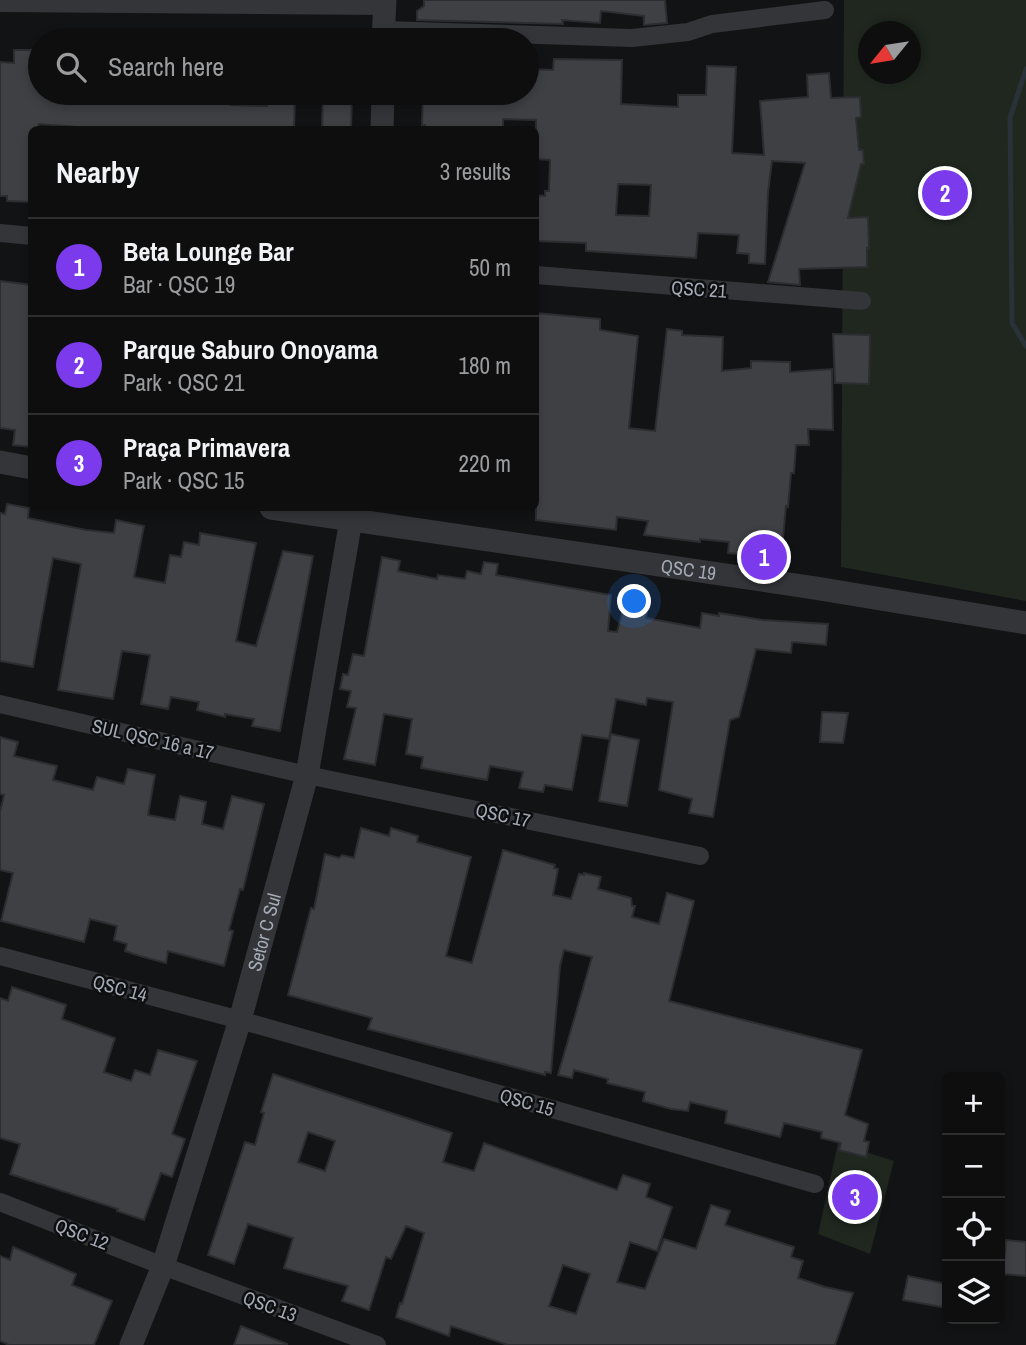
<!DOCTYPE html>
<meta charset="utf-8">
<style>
:root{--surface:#0e0e0f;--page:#1c1c1d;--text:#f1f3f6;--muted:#9b9c9e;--line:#2e2e2f;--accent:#7c3aed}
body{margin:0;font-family:"Archivo Narrow",sans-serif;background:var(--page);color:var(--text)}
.controls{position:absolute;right:21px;bottom:21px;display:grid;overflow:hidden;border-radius:10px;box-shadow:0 4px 10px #0003}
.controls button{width:63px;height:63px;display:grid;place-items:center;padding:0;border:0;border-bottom:2px solid var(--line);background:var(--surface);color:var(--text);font:35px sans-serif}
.compass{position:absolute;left:858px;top:21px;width:63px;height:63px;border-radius:50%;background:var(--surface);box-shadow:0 4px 10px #0003;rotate:240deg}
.you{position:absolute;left:635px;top:602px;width:24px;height:24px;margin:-18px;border:5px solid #fff;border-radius:50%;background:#1a73e8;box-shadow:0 0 0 10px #1a73e833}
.badge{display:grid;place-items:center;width:46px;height:46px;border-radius:50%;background:var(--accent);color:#fff;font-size:23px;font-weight:700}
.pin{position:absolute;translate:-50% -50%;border:4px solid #fff;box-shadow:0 2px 7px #0006}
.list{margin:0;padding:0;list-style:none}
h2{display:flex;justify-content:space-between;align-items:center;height:91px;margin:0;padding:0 28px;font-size:30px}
h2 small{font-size:23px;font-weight:400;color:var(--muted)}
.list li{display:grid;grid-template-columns:46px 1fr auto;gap:21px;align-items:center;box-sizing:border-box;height:98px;padding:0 28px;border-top:2px solid var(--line)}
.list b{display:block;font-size:26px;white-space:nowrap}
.list p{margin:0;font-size:23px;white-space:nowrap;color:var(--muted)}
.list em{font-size:23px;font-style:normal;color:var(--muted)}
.icon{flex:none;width:38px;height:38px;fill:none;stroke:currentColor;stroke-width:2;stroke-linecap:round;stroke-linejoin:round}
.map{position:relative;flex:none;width:1026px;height:1345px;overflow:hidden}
.search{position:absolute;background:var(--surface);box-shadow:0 4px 10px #0003;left:28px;top:28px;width:511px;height:77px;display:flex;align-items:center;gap:18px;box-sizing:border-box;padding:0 24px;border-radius:38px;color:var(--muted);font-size:26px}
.panel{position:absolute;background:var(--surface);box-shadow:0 4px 10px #0003;left:28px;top:126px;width:511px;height:385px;border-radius:10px}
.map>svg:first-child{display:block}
.green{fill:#1f271f;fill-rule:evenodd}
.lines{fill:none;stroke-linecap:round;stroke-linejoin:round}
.stream{stroke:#293238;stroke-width:5}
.building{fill:#3e4044;stroke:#2c2d30;stroke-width:2;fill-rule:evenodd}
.minor{stroke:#333539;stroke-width:18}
.tertiary{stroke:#333539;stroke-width:23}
.labels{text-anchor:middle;stroke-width:5;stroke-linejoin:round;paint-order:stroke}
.street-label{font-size:19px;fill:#a4aab5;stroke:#0d0e0f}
</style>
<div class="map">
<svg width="1026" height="1345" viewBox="0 0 1026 1345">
<rect width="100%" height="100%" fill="#121314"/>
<g class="green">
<path d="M844,0h182v601l-185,-34zM869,32h42v42h-42z"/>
<polygon points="838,1143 894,1161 870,1254 818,1234"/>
</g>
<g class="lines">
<polyline class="stream" points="1026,69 1010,118 1012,323 1026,346"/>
</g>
<g class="building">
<polygon points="424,0 665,0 667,23 644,25 644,16 601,11 600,23 562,20 563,24 417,20 417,11 424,6"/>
<polygon points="14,50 40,50 40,93 232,93 231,105 267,106 267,93 295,93 294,130 117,130 39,124 38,130 32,130 32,202 7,201 7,196 0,196 0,62 14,63"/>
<path d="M554,59l68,1 -1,44 57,3v-12h28l1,-29 29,1 -4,86 32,2 -4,-54 48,-4 -1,-22 22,-2 2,25 29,-1 1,20 -5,1 3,32h4l1,14h-3l-13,54 20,-1 1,31h-2v19l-68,2 1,16 -32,-3 37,-119 -33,-2 -4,32 -3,71 -16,-1v-9l-12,-1 2,-18 -41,-2 -2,25 -110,-7v-8l-50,-2v-46l9,1v-5h4l1,-31 -14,-1v-39l-33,-1v11h-78v-5h-3l1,-32h44l-1,3 29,2 1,-5h31v-24l26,1zM618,184l33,1 -2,31 -33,-1z"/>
<polygon points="323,93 352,93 351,130 322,130"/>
<polygon points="0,281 32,285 32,447 13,445 15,430 0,428"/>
<polygon points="536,313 600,319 600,330 638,336 629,428 655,431 667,329 682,331 682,335 723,337 722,371 751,368 751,361 790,362 790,372 832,369 833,430 808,429 809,445 796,445 794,473 791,473 788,507 786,506 782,548 757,545 756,556 728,553 729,542 700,539 700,542 644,535 648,521 617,517 616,530 536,520"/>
<polygon points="833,334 870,335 869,384 835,383"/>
<polygon points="7,504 29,508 28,518 86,530 114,533 116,520 144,526 134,577 165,583 170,555 181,557 184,542 199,545 200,533 256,543 236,641 256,646 283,551 313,556 280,731 252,726 254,719 225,714 225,717 197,710 199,702 171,697 168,709 141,704 150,655 122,651 113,699 58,690 81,564 53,558 33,667 0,661 0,513 5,514"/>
<polygon points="382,557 400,561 398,571 437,579 438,575 465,579 467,571 481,574 484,562 498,564 496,575 611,595 608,631 617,632 624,607 647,612 646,618 700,628 702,613 719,616 719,613 763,620 828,624 826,645 792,642 791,653 756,649 739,717 730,720 713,817 689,813 692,799 659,790 673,702 647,698 646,705 616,699 609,739 582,735 572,790 545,785 543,792 519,788 523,772 490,766 487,780 421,768 423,757 406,754 412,719 384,714 375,765 344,759 356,708 347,707 351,691 340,689 343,674 348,675 353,654 364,656"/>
<polygon points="822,712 848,713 843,743 820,742"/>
<polygon points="611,734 639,740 627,806 599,801"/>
<polygon points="0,737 18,742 14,756 57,766 53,780 93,790 97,777 124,784 128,769 155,775 148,815 175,820 180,796 206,802 202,824 223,829 232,796 264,804 243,890 240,889 229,930 233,931 224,966 168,951 166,963 140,956 125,951 127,944 114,940 117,926 90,919 84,942 1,921 13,873 0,870 0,812 4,795 0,794"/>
<polygon points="361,828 389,836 391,828 418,836 417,842 471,857 446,956 472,963 503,850 555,865 554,868 558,869 553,895 571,899 579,874 584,875 584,873 601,877 598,889 631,898 632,906 635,906 632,917 659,924 667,893 694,901 669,1001 862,1050 845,1115 868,1124 864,1141 869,1142 866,1157 839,1150 841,1143 821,1138 822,1132 784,1123 780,1137 725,1123 727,1111 690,1102 688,1111 671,1109 643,1101 645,1092 607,1083 608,1079 574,1070 572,1078 558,1075 592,957 564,950 560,966 551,1073 545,1072 545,1075 368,1029 372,1018 288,995 311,908 314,909 325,854 339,858 342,855 354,858"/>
<polygon points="12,987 66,1005 62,1019 115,1038 104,1072 131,1081 135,1070 150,1075 158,1050 197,1061 172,1134 185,1139 172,1177 161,1173 144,1220 117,1211 118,1209 10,1174 20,1144 0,1138 0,998 8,1001"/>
<path d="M273,1074l179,59 -9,29 31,9 10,-28 133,47 6,-15 27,9 -4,13 26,10 -15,44 -27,-9 -13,40 28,7 19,-50 32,10 15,-44 19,6 -5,14 69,22 -3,10 12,4 -5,17 27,9 28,6 -18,52h-327l-57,-19 -2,10 -53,-19 4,-14 2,1 22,-71 -18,-7 -15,33 -5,-2 -17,53 -27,-9 6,-15 -64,-18 9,-30 -45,-14 -14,40 -26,-9 37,-113 10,3 9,-32 -3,-1zM308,1132l27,9 -10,30 -27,-9zM563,1265l27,9 -14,40 -27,-8z"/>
<polygon points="1006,1240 1026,1242 1026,1276 1003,1274"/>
<polygon points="13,1247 76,1274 72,1285 112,1301 94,1345 9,1345 0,1341 0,1256 10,1260"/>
<polygon points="908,1276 947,1284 947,1308 903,1300"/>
<polygon points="241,1326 287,1344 287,1345 234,1345"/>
</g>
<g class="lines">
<g class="minor">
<polyline points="0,3 385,6"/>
<polyline points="384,30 632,38 688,32 712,24 825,10"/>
<polyline points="0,233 32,236"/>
<polyline points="536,275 862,301"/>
<polyline points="0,704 307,775 700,856"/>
<polyline points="0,956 240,1020 815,1184"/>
<polyline points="0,1202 163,1266 377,1345"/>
</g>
<g class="tertiary">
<polyline points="383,40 385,0"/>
<polyline points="382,130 383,93"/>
<polyline points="0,462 32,468"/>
<path id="s1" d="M271,508l544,80 211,35"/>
<path id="s2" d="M131,1345l32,-79 77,-246 67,-245 46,-267"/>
</g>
</g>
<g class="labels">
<g class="street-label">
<text transform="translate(699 289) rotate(4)" y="7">QSC 21</text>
<text dy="7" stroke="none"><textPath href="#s1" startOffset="422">QSC 19</textPath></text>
<text transform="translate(153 739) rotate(13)" y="7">SUL QSC 16 a 17</text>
<text transform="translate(503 815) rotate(12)" y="7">QSC 17</text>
<text dy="7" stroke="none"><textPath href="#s2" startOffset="434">Setor C Sul</textPath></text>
<text transform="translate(120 988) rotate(15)" y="7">QSC 14</text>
<text transform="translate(527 1102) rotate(16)" y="7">QSC 15</text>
<text transform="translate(82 1234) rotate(21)" y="7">QSC 12</text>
<text transform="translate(270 1306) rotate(20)" y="7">QSC 13</text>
</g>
</g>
</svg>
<div class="controls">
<button>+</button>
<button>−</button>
<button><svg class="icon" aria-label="locate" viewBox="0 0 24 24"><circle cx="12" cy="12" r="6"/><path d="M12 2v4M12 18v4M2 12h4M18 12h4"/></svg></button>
<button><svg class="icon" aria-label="layers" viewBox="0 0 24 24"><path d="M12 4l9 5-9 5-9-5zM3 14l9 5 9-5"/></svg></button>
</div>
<svg class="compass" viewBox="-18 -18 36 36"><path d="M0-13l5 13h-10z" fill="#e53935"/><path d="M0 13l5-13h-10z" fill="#9b9c9e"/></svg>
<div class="you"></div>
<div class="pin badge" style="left:764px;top:557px">1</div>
<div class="pin badge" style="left:945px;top:193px">2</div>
<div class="pin badge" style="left:855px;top:1197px">3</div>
<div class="search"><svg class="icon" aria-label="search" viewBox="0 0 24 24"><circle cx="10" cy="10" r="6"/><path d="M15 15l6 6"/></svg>Search here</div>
<section class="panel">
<h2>Nearby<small>3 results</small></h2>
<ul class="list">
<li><span class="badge">1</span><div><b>Beta Lounge Bar</b><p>Bar · QSC 19</p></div><em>50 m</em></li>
<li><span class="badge">2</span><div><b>Parque Saburo Onoyama</b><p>Park · QSC 21</p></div><em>180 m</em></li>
<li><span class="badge">3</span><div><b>Praça Primavera</b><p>Park · QSC 15</p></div><em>220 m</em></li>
</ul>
</section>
</div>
